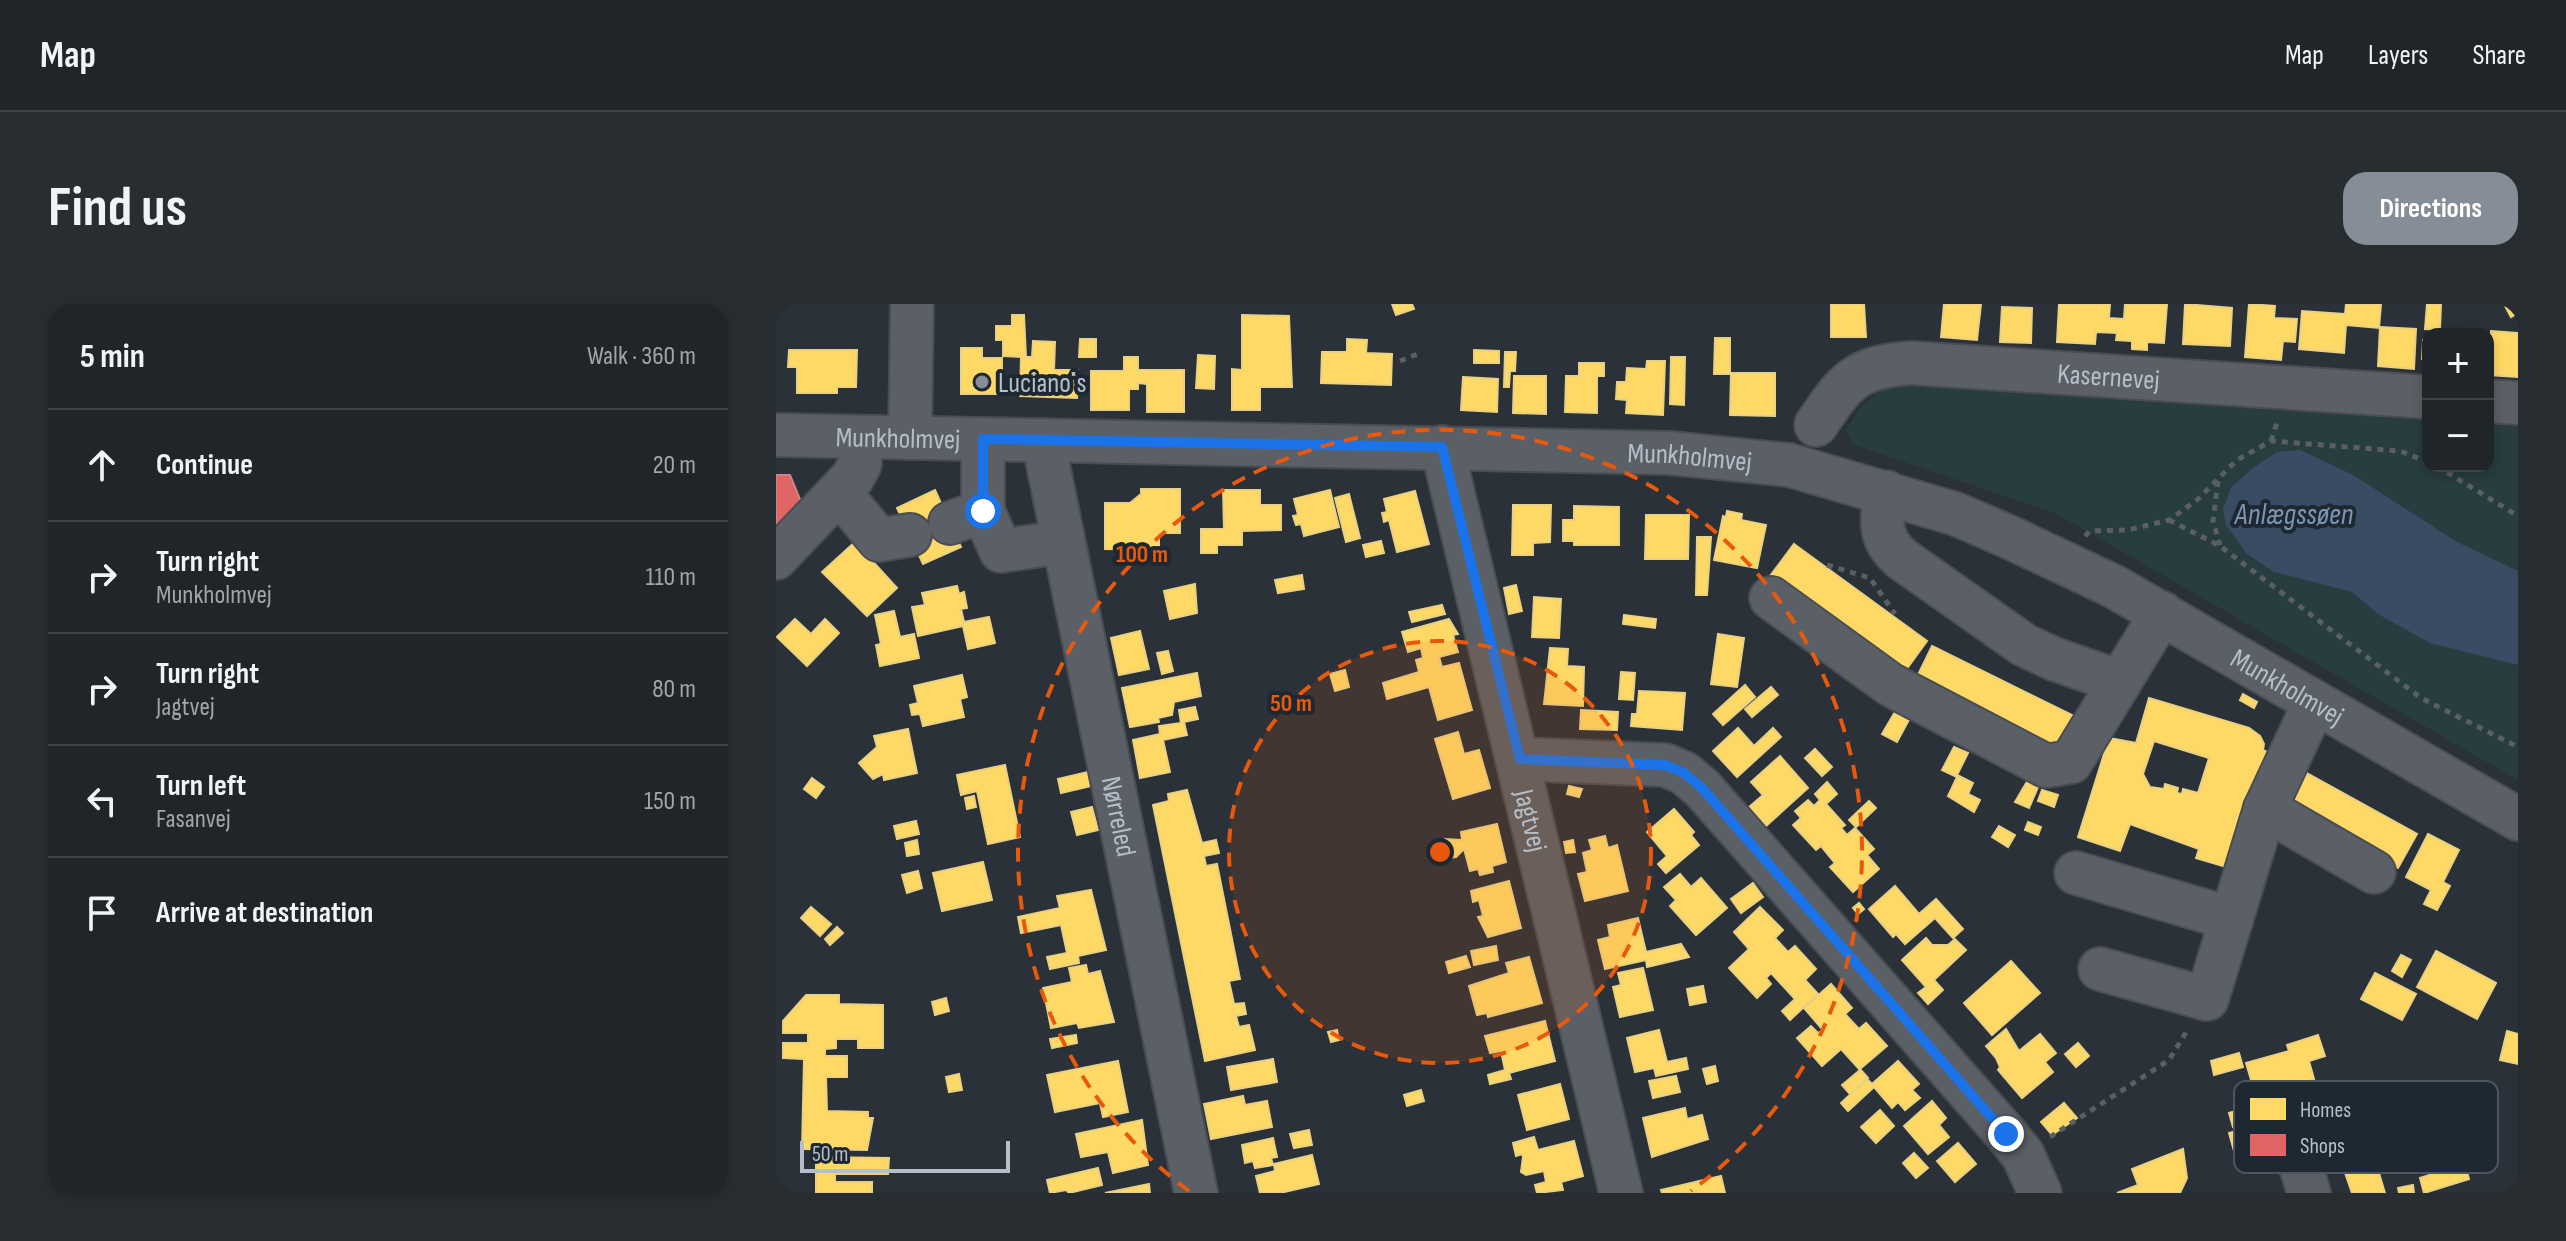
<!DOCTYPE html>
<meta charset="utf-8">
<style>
:root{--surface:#20252a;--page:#282d32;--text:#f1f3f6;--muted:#a2a5a8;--line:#3d4247;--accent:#858d96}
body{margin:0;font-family:"Sofia Sans Condensed",sans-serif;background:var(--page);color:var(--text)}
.controls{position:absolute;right:24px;top:24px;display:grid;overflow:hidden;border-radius:16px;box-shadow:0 4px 12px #0003}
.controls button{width:72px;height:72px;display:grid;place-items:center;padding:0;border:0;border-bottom:2px solid var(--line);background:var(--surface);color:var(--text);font:40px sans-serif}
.scale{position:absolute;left:24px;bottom:20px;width:210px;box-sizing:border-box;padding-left:8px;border:4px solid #b6bec9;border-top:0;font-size:22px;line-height:28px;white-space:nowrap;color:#b6bec9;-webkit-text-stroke:6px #1e2833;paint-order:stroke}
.stop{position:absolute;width:24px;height:24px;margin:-18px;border:6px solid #1a73e8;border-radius:50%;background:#fff}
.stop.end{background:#1a73e8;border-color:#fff;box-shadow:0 2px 8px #0008}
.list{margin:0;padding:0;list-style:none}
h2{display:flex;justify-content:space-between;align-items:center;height:104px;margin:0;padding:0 32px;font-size:34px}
h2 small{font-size:26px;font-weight:400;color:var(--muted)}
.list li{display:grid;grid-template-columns:52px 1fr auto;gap:24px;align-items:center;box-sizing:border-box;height:112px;padding:0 32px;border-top:2px solid var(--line)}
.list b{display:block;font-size:30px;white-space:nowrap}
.list p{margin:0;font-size:26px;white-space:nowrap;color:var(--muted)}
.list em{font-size:26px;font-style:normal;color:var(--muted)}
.icon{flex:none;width:44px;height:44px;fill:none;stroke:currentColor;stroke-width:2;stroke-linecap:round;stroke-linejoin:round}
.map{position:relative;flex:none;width:1742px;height:889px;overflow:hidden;border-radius:24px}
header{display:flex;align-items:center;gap:48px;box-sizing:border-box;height:112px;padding:0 40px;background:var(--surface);border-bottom:2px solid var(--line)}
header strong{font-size:38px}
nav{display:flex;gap:44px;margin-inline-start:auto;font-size:28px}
.intro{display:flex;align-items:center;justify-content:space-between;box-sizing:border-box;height:192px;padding:0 48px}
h1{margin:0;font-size:56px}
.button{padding:20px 36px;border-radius:24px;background:var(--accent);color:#fff;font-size:28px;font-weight:700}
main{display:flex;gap:48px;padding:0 48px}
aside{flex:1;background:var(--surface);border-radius:24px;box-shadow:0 4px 12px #0003}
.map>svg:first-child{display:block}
.green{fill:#283d3f}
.water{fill:#3a4c63}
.homes{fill:#ffd966;stroke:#e9d184;stroke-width:2;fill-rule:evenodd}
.shops{fill:#e06666;stroke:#d38084;stroke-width:2}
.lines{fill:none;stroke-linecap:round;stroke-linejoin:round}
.minor-casing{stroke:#494d53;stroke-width:46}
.path{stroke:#595f63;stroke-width:5;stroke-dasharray:6 6;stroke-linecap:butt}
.minor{stroke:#5b6066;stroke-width:42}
.route{stroke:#1a73e8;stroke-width:10}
.ring{fill:none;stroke:#e8590c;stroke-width:4;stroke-dasharray:14 10}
.poi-dot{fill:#858d96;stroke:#1e2833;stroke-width:3}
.labels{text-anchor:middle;stroke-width:8;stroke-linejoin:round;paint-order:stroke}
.street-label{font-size:28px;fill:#b6bec9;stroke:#1e2833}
.poi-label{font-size:28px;fill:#b6bec9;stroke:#1e2833;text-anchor:start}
.water-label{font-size:30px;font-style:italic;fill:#7e95b0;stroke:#1e2833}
.key{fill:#1e2833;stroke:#4c5560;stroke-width:2}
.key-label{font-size:22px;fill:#b6bec9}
.centre{fill:#e8590c;stroke:#1e2833;stroke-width:4}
.ring-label{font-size:24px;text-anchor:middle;font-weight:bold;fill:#e8590c;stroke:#1e2833;stroke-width:8;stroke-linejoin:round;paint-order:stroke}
</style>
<header>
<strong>Map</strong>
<nav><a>Map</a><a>Layers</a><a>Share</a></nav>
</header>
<div class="intro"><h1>Find us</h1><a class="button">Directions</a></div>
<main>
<aside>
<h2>5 min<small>Walk · 360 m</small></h2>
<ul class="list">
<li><svg class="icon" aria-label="ahead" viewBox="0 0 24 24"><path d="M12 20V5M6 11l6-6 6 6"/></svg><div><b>Continue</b></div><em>20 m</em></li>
<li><svg class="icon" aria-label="right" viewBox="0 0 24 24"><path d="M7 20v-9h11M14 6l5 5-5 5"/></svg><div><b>Turn right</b><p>Munkholmvej</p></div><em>110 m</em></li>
<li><svg class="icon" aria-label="right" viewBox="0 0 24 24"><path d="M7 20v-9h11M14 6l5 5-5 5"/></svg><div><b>Turn right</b><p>Jagtvej</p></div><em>80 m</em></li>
<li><svg class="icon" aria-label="left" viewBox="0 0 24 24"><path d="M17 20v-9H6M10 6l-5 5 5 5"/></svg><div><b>Turn left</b><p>Fasanvej</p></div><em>150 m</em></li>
<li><svg class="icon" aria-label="arrive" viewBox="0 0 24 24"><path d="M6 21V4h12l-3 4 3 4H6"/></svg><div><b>Arrive at destination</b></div></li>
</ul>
</aside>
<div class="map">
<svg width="1742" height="889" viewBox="0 0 1742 889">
<rect width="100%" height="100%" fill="#2b3138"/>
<polygon class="green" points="1116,79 1652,113 1652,162 1712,162 1712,117 1742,119 1742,476 1279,209 1078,141 1070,126 1086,101"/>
<polygon class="water" points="1524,146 1577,171 1681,238 1742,267 1742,361 1654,339 1602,310 1576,288 1498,268 1471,250 1450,221 1447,205 1455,184 1474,166 1501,148"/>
<g class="homes">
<polygon points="616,0 636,0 638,5 620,11"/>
<polygon points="1055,0 1088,0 1090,33 1055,33"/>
<polygon points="1168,0 1205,0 1201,36 1165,33"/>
<polygon points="1283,0 1334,0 1333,14 1348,15 1349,0 1391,0 1388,39 1371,38 1371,46 1356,45 1356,37 1340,36 1341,29 1320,28 1319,40 1281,38"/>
<polygon points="1409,0 1456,4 1454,42 1407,40"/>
<polygon points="1473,0 1499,2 1498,14 1521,15 1519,38 1507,37 1505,56 1469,53"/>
<polygon points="1570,0 1605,0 1603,24 1570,21 1568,49 1523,45 1526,7 1569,10"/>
<polygon points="1651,0 1665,0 1664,26 1649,25"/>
<polygon points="1728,0 1742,0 1742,9 1735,13"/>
<polygon points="1226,3 1256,4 1255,39 1224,38"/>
<polygon points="236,11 248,11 250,53 256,53 257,37 279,38 278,66 302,66 301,94 244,92 245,53 227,52 227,36 220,36 220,22 236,22"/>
<polygon points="466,11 513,12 516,83 484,83 484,106 456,106 456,65 466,66"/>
<polygon points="1604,23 1640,25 1638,65 1602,62"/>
<polygon points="1715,27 1742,29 1742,73 1712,71"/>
<polygon points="939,34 954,34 954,70 938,70"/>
<polygon points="304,35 320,35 320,53 303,53"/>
<polygon points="571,35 591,36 590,49 616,50 615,81 545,79 546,48 571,48"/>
<polygon points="1647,36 1652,37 1652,55 1646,55"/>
<polygon points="185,44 206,44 206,54 226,54 226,90 185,90"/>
<polygon points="13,46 81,46 80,83 61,83 61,89 21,89 21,63 12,63"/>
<polygon points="698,46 723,47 723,59 698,59"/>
<polygon points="729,48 740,48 739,67 734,67 733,83 728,83"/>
<polygon points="422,51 439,52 438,85 420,84"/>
<polygon points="348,53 362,53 362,66 408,66 408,108 371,108 371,80 362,79 362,85 353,85 353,106 315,106 315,67 348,67"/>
<polygon points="895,53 909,53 908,101 894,100"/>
<polygon points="871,57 889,57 887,111 850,109 851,96 840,95 841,78 850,78 851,64 870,65"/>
<polygon points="803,59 828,59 828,72 821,72 821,109 789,108 790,72 803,72"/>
<polygon points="955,69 999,69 999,112 954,111"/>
<polygon points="738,72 770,72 770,110 737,109"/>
<polygon points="687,73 722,75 721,108 685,106"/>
<polygon points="365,185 404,185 404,229 383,229 383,246 329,245 329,199 354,199 365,190"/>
<polygon points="159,186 185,243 147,260 121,204"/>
<polygon points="447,186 484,186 484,201 505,201 505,226 466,227 466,241 441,241 441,249 425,249 425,225 448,225"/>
<polygon points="554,186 563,223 528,232 525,220 520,221 517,212 522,211 518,195"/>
<polygon points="639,187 653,240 621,248 613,216 608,218 606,209 611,208 608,195"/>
<polygon points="573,190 584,234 570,238 559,194"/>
<polygon points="737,201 775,201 774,238 757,239 757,251 736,251"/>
<polygon points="798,202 843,203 843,241 798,241 798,237 787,237 787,216 798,216"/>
<polygon points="951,207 966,210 965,216 990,221 981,264 938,256 947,212 950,213"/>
<polygon points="870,211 913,211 912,255 869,255"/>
<polygon points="921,233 935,233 931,291 920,291"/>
<polygon points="605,237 608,249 590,253 587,241"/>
<polygon points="79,238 121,284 91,312 46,268"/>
<polygon points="1018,240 1151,337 1127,370 994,272"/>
<polygon points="526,271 528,285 502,289 499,276"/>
<polygon points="419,280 421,309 394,315 388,287"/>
<polygon points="740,281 746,307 733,310 728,284"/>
<polygon points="181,282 183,290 188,288 191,304 185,305 188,318 213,313 219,339 192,345 187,322 142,332 136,303 149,301 146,289"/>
<polygon points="758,293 785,295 783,334 756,333"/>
<polygon points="666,301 669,310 636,318 633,308"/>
<polygon points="118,307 124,333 138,330 143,354 104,362 100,341 105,340 99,311"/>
<polygon points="848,311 880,315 879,324 847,320"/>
<polygon points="19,315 35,330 49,315 63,329 31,362 1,333"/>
<polygon points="673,315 682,330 677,331 682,348 663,353 666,363 683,359 696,406 662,416 653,383 611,395 607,379 643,368 640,356 647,354 645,344 632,348 626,328"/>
<polygon points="364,327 373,365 343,371 335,334"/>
<polygon points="942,330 968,334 961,383 935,380"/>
<polygon points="1156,342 1302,414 1284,451 1138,379"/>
<polygon points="774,344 792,345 791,362 808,363 807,402 768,400"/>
<polygon points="392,347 397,367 386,370 381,349"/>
<polygon points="569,366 573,383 559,387 554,370"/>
<polygon points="845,368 859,369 857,396 843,395"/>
<polygon points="421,369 425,392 398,398 396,411 382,414 383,418 354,423 346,384"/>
<polygon points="186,371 191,393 184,395 188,413 147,422 144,410 136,411 134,401 142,399 138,382"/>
<polygon points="969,381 979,393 947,421 937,410"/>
<polygon points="995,383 1002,391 976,413 969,405"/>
<polygon points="863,387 909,389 906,426 855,422 856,410 861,410"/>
<polygon points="1467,390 1481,398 1478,404 1464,396"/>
<path d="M1373,394l100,30 11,8 4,8 -1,6 6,3 -36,116 -37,-11 3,-9 -69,-25 -10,27 -42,-14 31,-99 27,5zM1378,437l55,17 -11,35 -15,-4 -1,5 -5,-1 1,-5 -13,-4 -1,5 -14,-2 -7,-13z"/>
<polygon points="419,403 422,415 408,418 411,431 387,436 394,468 364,474 357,436 384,430 383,422 405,419 403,406"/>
<polygon points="805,406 842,408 841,426 804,425"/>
<polygon points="1120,406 1134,414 1121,438 1106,430"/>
<polygon points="962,424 978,442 997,424 1005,433 961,473 937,447"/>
<polygon points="132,425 141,469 108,476 107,470 97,475 83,459 101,443 98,432"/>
<polygon points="682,428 688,450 703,446 714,484 677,495 659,435"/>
<polygon points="1178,443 1192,449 1181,471 1197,479 1192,490 1204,496 1198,508 1172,492 1181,473 1166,466"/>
<polygon points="1039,445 1056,463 1046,472 1029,454"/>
<polygon points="1004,452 1032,484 990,522 973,503 987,491 975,478"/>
<polygon points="229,461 244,533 212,540 201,487 185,491 181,471"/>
<polygon points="1525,466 1641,530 1622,564 1506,501"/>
<polygon points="312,468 315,482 285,489 282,475"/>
<polygon points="1256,469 1266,474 1253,504 1239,498"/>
<polygon points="36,474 48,483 40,494 28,485"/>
<polygon points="1051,478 1061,490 1050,500 1069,521 1065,524 1071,531 1079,524 1098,545 1091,551 1103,565 1077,588 1054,563 1059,559 1045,542 1040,546 1017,521 1025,514 1019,507 1032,496 1038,502 1044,496 1039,490"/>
<polygon points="793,482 806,485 803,493 791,490"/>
<polygon points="411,486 426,539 440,536 443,549 428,552 430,562 441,560 464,675 453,677 458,700 468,699 470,710 460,712 463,723 473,721 479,746 429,757 377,501 393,497 392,490"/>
<polygon points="1266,486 1282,491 1278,503 1262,497"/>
<polygon points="198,492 200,503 191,505 189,494"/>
<polygon points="1093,497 1100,504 1080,523 1073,516"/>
<polygon points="316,503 322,526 301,531 295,508"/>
<polygon points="898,505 918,528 915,531 923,541 890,569 882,560 891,552 871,528"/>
<polygon points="140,517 143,530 121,535 118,522"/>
<polygon points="1252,518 1265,523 1262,531 1249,526"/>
<polygon points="721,520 730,558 716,562 717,568 704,571 702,565 694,567 688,545 680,553 673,554 667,550 665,542 669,535 686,536 685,528"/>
<polygon points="1223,522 1239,531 1232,543 1216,533"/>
<polygon points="1652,530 1683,546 1667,578 1674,582 1661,606 1648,600 1655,586 1630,573"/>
<polygon points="829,532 832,544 841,541 852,587 809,597 802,570 811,568 807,549 816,546 813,536"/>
<polygon points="141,536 143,550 131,552 129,539"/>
<polygon points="797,536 799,548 790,549 788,538"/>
<polygon points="207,558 216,596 166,607 157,569"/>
<polygon points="142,567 146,584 131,589 126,571"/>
<polygon points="904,570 915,583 925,574 951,604 920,631 894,602 900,596 888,583"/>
<polygon points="733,577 745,624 712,633 702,613 707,612 703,596 697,598 695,587"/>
<polygon points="977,579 987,593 965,609 955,595"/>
<polygon points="1119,582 1143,610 1160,595 1187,625 1177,634 1159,614 1129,640 1120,630 1117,633 1093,605"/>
<polygon points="315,586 330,646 302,652 303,659 274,665 271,653 291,649 285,621 245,629 242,613 284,604 281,592"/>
<polygon points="1083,599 1088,605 1082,610 1077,604"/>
<polygon points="35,603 55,620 44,632 25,614"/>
<polygon points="984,603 1007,626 999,634 1012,648 1019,642 1040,665 1029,676 1042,690 1014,716 1006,707 1019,695 995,669 990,674 995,680 981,694 953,664 973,645 958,628"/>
<polygon points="862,614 870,648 905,640 913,653 871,663 870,656 829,665 822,636 834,633 832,621"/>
<polygon points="61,623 67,629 54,641 49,635"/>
<polygon points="1150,634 1156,641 1172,641 1179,635 1190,646 1158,676 1167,686 1152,700 1142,689 1150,683 1126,656"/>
<polygon points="720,642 722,656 698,661 695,647"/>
<polygon points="1660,647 1720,679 1701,715 1641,683"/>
<polygon points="1625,651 1635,656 1626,673 1616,667"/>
<polygon points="690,652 694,663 673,669 670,658"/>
<polygon points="753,653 766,699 712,713 711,709 701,711 693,682 733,669 730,659"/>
<polygon points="1235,657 1264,689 1216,731 1188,699"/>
<polygon points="310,661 312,670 324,667 338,718 303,724 301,719 275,724 267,684 296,678 293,664"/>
<polygon points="867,664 877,706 844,713 837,683 845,681 842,669"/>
<polygon points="1599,669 1640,690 1626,716 1585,695"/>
<polygon points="1055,680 1076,704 1069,710 1083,725 1090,719 1111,742 1084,765 1092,774 1074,790 1066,781 1084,766 1065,745 1046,762 1021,734 1035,722 1042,729 1047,726 1028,704"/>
<polygon points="927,682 930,698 914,701 911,685"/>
<polygon points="30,691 63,691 63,700 107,701 107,744 82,744 82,735 60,735 60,744 49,745 49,752 71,752 71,773 50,773 51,807 92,808 92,814 97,814 91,846 26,845 28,755 7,754 7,739 32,739 32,729 7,729 7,717"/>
<polygon points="170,694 173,707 159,711 156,698"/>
<polygon points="769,717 779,757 733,769 735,775 714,780 712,771 729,766 725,747 714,749 709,732"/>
<polygon points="1230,725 1243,747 1264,730 1280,749 1269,758 1277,768 1246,794 1222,766 1224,763 1220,754 1210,742"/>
<polygon points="561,726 563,736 555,738 552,728"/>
<polygon points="883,726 891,758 910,754 912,765 880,772 878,764 859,768 851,734"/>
<polygon points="1731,727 1742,730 1742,760 1724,756"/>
<polygon points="300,731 301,739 276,744 274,735"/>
<polygon points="1542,731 1549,752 1533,757 1538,775 1533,776 1534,781 1481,796 1470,759 1513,747 1511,741"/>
<polygon points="1302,739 1313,752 1300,763 1289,750"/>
<polygon points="1463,749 1467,763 1438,771 1435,757"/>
<polygon points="497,755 501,778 455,786 451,763"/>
<polygon points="342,757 352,808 327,813 324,799 279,808 271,771"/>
<polygon points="1122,757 1143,780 1136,786 1144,794 1129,806 1122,798 1116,804 1098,783 1072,807 1065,799 1091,775 1096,780"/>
<polygon points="939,762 942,777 931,780 927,765"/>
<polygon points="183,770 186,786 173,788 170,773"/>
<polygon points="900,772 904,788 877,794 873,777"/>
<polygon points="784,780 793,815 751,826 742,791"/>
<polygon points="645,786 648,797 631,802 628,791"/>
<polygon points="467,792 469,801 491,797 496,823 435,835 428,800"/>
<polygon points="1156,797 1170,814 1163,821 1173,833 1152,850 1128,822"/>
<polygon points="1491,798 1497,818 1484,822 1494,856 1463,865 1453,829 1472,824 1470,819 1457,823 1453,809"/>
<polygon points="1288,799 1301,814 1276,831 1265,818"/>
<polygon points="909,804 911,815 926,811 932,835 876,853 867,814"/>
<polygon points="1104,806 1118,822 1100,839 1085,823"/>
<polygon points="366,816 372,861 337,869 332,848 305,853 300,830"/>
<polygon points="533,826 536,841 518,844 514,830"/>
<polygon points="758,833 762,846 798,837 807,872 785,878 787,886 761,889 759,881 770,878 768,867 750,871 745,868 747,853 746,850 740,852 737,839"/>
<polygon points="497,834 501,853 495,854 497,861 479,864 477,857 469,859 466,841"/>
<polygon points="1182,839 1200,860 1179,878 1161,857"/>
<polygon points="1407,845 1411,874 1404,889 1341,889 1362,881 1356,865"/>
<polygon points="1138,849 1152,864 1140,874 1127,859"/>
<polygon points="536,851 543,880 504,889 484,889 480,872 499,867 498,860"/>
<polygon points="40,853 113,854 112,870 59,870 59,878 96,878 96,889 40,889"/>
<polygon points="1599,856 1609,889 1576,889 1568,866"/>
<polygon points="1689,860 1693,875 1648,889 1644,874"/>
<polygon points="322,864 326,881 293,889 290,886 274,889 271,876"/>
<polygon points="945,872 949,889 886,889 885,886"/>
<polygon points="373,880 374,889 329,889"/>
<polygon points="1637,881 1638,889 1623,889 1622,884"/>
</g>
<polygon class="shops" points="0,171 14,171 28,205 0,230"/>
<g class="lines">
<g class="minor-casing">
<g id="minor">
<polyline points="1712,97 1742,99"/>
<path id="s1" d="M1040,121c30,-45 40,-58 95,-62l517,34"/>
<path id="s2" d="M0,131l894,18 119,12 167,49 53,23 104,49 405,233"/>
<polyline points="134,134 136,0"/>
<path id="s3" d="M267,136l153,753"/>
<path id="s4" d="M666,143l179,746"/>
<polyline points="63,188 103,236 134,231"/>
<path d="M1110,188c-5,29 -8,47 16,67l122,86 30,14 66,23"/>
<polyline points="207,207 225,247 287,238"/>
<polyline points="174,219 207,207 207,135"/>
<polyline points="0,254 77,173 84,160 85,134"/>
<polyline points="995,294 1115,381 1270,462 1295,458 1386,309"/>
<polyline points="744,455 889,461 908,469 926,484 1230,830 1247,851 1264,889"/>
<polyline points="1489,505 1598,568"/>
<polyline points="1300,569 1456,615"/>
<polyline points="1324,665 1431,695 1489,505 1539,398"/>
<polyline points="1508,808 1533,889"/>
</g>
</g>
<g class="path">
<polyline points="624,57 644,49"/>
<polyline points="1495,137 1502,115"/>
<polyline points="1661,162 1742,212"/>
<polyline points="1442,177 1437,217 1444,241"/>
<polyline points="1393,216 1444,242 1645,394 1742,443"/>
<polyline points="1309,232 1314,227 1352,226 1393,216 1421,196 1461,156 1495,137 1624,147 1652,158"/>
<polyline points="1051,261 1094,274 1119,310"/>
<polyline points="1274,833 1393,756 1412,725"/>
</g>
<use href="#minor" class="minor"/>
</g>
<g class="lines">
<polyline class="route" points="207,207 207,135 666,143 744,455 889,461 908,469 926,484 1230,830"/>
</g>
<circle cx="664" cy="548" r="211" fill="#e8590c" fill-opacity=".12"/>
<g class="ring">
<circle cx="664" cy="548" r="211"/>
<path d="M413 887A422 422 0 1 1 915 887"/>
</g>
<circle class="poi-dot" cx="206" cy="78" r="8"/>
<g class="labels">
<g class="street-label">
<text dy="10" stroke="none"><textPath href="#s1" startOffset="318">Kasernevej</textPath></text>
<text dy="10" stroke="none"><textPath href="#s2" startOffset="122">Munkholmvej</textPath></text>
<text dy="10" stroke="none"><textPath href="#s2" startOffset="914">Munkholmvej</textPath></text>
<text dy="10" stroke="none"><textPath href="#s2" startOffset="1562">Munkholmvej</textPath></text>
<text dy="10" stroke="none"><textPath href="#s3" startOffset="384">Nørreled</textPath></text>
<text dy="10" stroke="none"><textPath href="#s4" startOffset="384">Jagtvej</textPath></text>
</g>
<g class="poi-label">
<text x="222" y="88">Luciano´s</text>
</g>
<g class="water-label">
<text x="1518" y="220">Anlægssøen</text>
</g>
</g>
<rect x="1458" y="777" width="264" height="92" rx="12" class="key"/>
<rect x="1474" y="794" width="36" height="22" fill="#ffd966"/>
<rect x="1474" y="830" width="36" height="22" fill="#e06666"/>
<g class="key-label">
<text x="1524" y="813">Homes</text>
<text x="1524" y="849">Shops</text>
</g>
<circle cx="664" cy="548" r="12" class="centre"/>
<g class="ring-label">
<text x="366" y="258">100 m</text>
<text x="515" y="407">50 m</text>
</g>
</svg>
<div class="controls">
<button>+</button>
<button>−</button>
</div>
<div class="scale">50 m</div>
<div class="stop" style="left:207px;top:207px"></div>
<div class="stop end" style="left:1230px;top:830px"></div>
</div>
</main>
